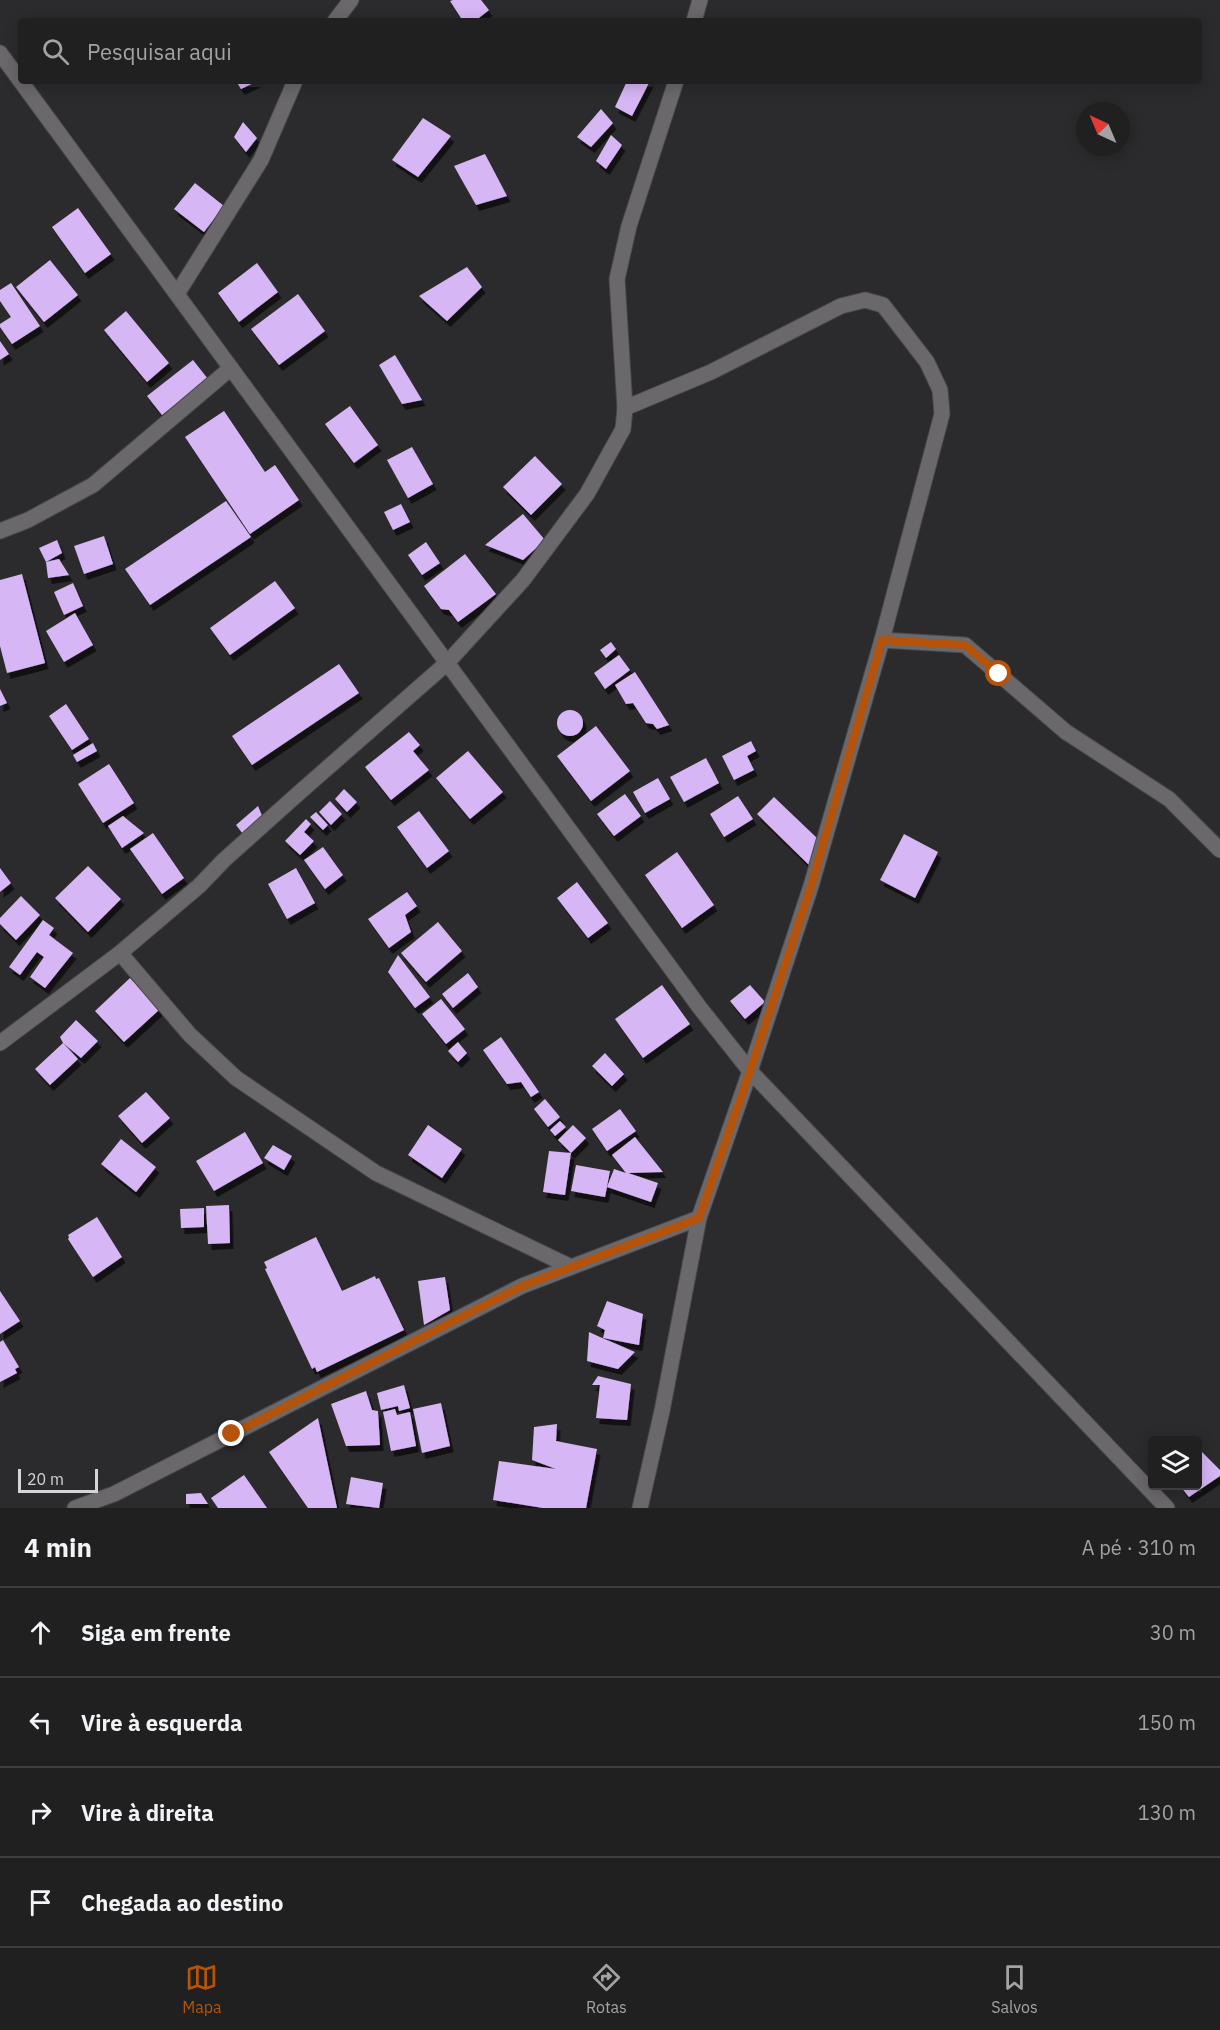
<!DOCTYPE html>
<html lang="pt">
<meta charset="utf-8">
<style>
:root{--surface:#202021;--page:#28282a;--text:#f1f3f6;--muted:#a2a3a5;--line:#3d3e3f;--accent:#b45309}
body{margin:0;font-family:"IBM Plex Sans",sans-serif;background:var(--page);color:var(--text)}
.controls{position:absolute;right:18px;bottom:18px;display:grid;overflow:hidden;border-radius:6px;box-shadow:0 3px 15px #0003}
.controls button{width:54px;height:54px;display:grid;place-items:center;padding:0;border:0;border-bottom:2px solid var(--line);background:var(--surface);color:var(--text);font:30px sans-serif}
.compass{position:absolute;left:1076px;top:102px;width:54px;height:54px;border-radius:50%;background:var(--surface);box-shadow:0 3px 15px #0003;rotate:316deg}
.scale{position:absolute;left:18px;bottom:15px;width:80px;box-sizing:border-box;padding-left:6px;border:3px solid #d5d4d6;border-top:0;font-size:16px;line-height:21px;white-space:nowrap;color:#d5d4d6;-webkit-text-stroke:4px #2b2a2c;paint-order:stroke}
.stop{position:absolute;width:18px;height:18px;margin:-14px;border:4px solid #b45309;border-radius:50%;background:#fff}
.stop.end{background:#b45309;border-color:#fff;box-shadow:0 2px 6px #0008}
.list{margin:0;padding:0;list-style:none}
h2{display:flex;justify-content:space-between;align-items:center;height:78px;margin:0;padding:0 24px;font-size:26px}
h2 small{font-size:20px;font-weight:400;color:var(--muted)}
.list li{display:grid;grid-template-columns:39px 1fr auto;gap:18px;align-items:center;box-sizing:border-box;height:90px;padding:0 24px;border-top:2px solid var(--line)}
.list b{display:block;font-size:22px;white-space:nowrap}
.list em{font-size:20px;font-style:normal;color:var(--muted)}
.icon{flex:none;width:33px;height:33px;fill:none;stroke:currentColor;stroke-width:2;stroke-linecap:round;stroke-linejoin:round}
.map{position:relative;flex:none;width:1220px;height:1508px;overflow:hidden}
.search{position:absolute;background:var(--surface);box-shadow:0 3px 15px #0003;left:18px;right:18px;top:18px;height:66px;display:flex;align-items:center;gap:15px;box-sizing:border-box;padding:0 21px;border-radius:6px;color:var(--muted);font-size:22px}
.sheet{height:438px;background:var(--surface)}
nav{display:flex;justify-content:space-around;align-items:center;box-sizing:border-box;height:84px;border-top:2px solid var(--line);background:var(--surface);font-size:16px;color:var(--muted)}
nav a{display:grid;justify-items:center;gap:3px}
nav .on{color:var(--accent)}
.map>svg:first-child{display:block}
.building{fill:#d6b6f5;filter:url(#shadow)}
.lines{fill:none;stroke-linecap:round;stroke-linejoin:round}
.minor-casing{stroke:#49484b;stroke-width:17}
.minor{stroke:#6a686b;stroke-width:15}
.route{stroke:#b45309;stroke-width:8}
</style>
<div class="map">
<svg width="1220" height="1508" viewBox="0 0 1220 1508">
<defs>
<filter id="shadow"><feDropShadow dx="3.5" dy="6" stdDeviation="0" flood-color="#0009"/></filter>
</defs>
<rect width="100%" height="100%" fill="#2b2a2c"/>
<g class="building">
<polygon points="453,0 481,0 489,10 475,21 463,21 450,1"/>
<polygon points="236,81 258,81 241,89"/>
<polygon points="627,81 650,81 632,116 615,107"/>
<polygon points="601,109 613,123 591,147 577,137"/>
<polygon points="423,118 451,136 418,177 392,160"/>
<polygon points="243,122 257,138 246,152 234,137"/>
<polygon points="611,135 622,145 606,169 596,161"/>
<polygon points="485,154 507,196 476,205 454,166"/>
<polygon points="195,183 224,206 204,232 174,209"/>
<polygon points="78,208 111,254 85,273 52,227"/>
<polygon points="50,260 78,295 44,322 16,287"/>
<polygon points="257,263 278,292 239,322 218,293"/>
<polygon points="467,267 482,287 447,321 419,296"/>
<polygon points="11,283 40,326 12,344 0,327 0,324 11,317 0,301 0,290"/>
<polygon points="298,294 325,331 279,365 251,329"/>
<polygon points="126,311 169,363 147,382 104,330"/>
<polygon points="0,341 9,354 0,360"/>
<polygon points="395,355 422,400 402,404 379,365"/>
<polygon points="193,360 208,379 162,415 147,396"/>
<polygon points="350,406 378,445 354,463 325,424"/>
<polygon points="224,411 265,472 275,465 299,500 250,534 185,437"/>
<polygon points="412,447 433,484 408,498 387,460"/>
<polygon points="535,456 562,484 531,515 503,487"/>
<polygon points="226,501 251,537 150,605 125,569"/>
<polygon points="401,504 410,522 393,530 384,512"/>
<polygon points="523,514 545,540 523,560 485,545"/>
<polygon points="104,536 113,564 84,574 74,546"/>
<polygon points="57,540 62,553 46,562 39,548"/>
<polygon points="426,542 440,563 422,575 408,555"/>
<polygon points="465,554 496,594 458,622 449,610 441,609 424,586"/>
<polygon points="59,559 69,575 48,578 46,562"/>
<polygon points="22,574 45,663 7,673 0,646 0,580"/>
<polygon points="275,581 295,608 230,655 210,628"/>
<polygon points="73,583 83,606 64,615 54,592"/>
<polygon points="75,613 93,645 64,662 46,631"/>
<polygon points="611,642 616,649 606,658 600,650"/>
<polygon points="619,655 630,670 605,689 594,673"/>
<polygon points="339,664 359,693 252,765 232,736"/>
<polygon points="635,672 669,725 657,729 653,724 646,723 633,703 626,704 615,685"/>
<polygon points="0,689 7,703 0,706"/>
<polygon points="66,704 89,739 72,750 49,716"/>
<circle cx="570" cy="723" r="13"/>
<polygon points="596,726 630,771 591,801 557,756"/>
<polygon points="409,732 420,745 413,751 429,770 391,800 365,767"/>
<polygon points="751,741 756,751 747,756 754,770 734,780 722,756"/>
<polygon points="93,743 97,751 77,762 73,755"/>
<polygon points="468,751 503,792 470,819 436,778"/>
<polygon points="706,758 719,783 684,802 670,777"/>
<polygon points="109,764 134,803 103,823 78,784"/>
<polygon points="658,778 670,799 645,813 633,792"/>
<polygon points="344,789 357,802 347,812 335,799"/>
<polygon points="625,794 641,816 614,836 597,814"/>
<polygon points="738,796 753,819 724,837 710,814"/>
<polygon points="774,797 818,839 810,866 757,814"/>
<polygon points="330,801 342,814 331,825 319,812"/>
<polygon points="258,806 263,818 243,834 236,825"/>
<polygon points="419,811 449,851 427,868 397,827"/>
<polygon points="316,812 328,825 323,830 310,817"/>
<polygon points="123,816 144,833 122,848 108,826"/>
<polygon points="306,819 311,824 304,832 314,841 300,855 285,841"/>
<polygon points="153,833 184,878 162,894 130,849"/>
<polygon points="904,834 938,852 915,898 880,880"/>
<polygon points="323,847 343,875 325,889 304,860"/>
<polygon points="677,852 714,905 682,928 645,875"/>
<polygon points="88,866 121,899 88,932 55,898"/>
<polygon points="0,868 11,883 0,892"/>
<polygon points="296,868 315,903 287,919 268,884"/>
<polygon points="577,882 608,923 588,938 557,898"/>
<polygon points="407,892 417,906 405,915 411,932 389,948 368,919"/>
<polygon points="21,896 40,915 16,940 0,924 0,918"/>
<polygon points="43,920 54,928 49,935 73,953 45,988 30,977 44,957 37,952 20,975 9,967"/>
<polygon points="438,922 462,951 426,982 401,953"/>
<polygon points="398,955 430,997 415,1008 388,972"/>
<polygon points="468,973 478,987 453,1008 442,994"/>
<polygon points="130,978 160,1009 124,1042 95,1011"/>
<polygon points="662,985 690,1024 643,1058 615,1019"/>
<polygon points="750,985 765,1002 745,1019 730,1001"/>
<polygon points="441,999 465,1029 446,1044 422,1014"/>
<polygon points="76,1020 98,1041 81,1058 63,1043 78,1059 50,1085 35,1069 63,1043 60,1037"/>
<polygon points="501,1037 539,1092 531,1097 521,1082 507,1084 483,1050"/>
<polygon points="458,1042 467,1053 458,1062 448,1051"/>
<polygon points="605,1053 624,1074 612,1086 592,1066"/>
<polygon points="146,1092 170,1118 142,1143 118,1116"/>
<polygon points="545,1099 560,1117 548,1127 534,1109"/>
<polygon points="620,1109 636,1131 607,1151 592,1129"/>
<polygon points="560,1121 566,1127 555,1136 550,1130"/>
<polygon points="428,1125 462,1149 442,1178 408,1155"/>
<polygon points="573,1125 586,1138 571,1153 558,1140"/>
<polygon points="245,1132 263,1163 214,1191 196,1161"/>
<polygon points="635,1137 663,1172 628,1173 658,1183 651,1202 607,1187 614,1169 626,1173 612,1155"/>
<polygon points="121,1139 156,1167 136,1192 101,1164"/>
<polygon points="273,1145 292,1156 284,1170 264,1158"/>
<polygon points="549,1151 571,1153 565,1195 543,1192"/>
<polygon points="576,1165 610,1171 605,1197 571,1191"/>
<polygon points="229,1205 230,1243 208,1244 206,1206"/>
<polygon points="204,1208 204,1227 181,1228 180,1209"/>
<polygon points="97,1217 122,1257 93,1277 68,1239 69,1237 68,1235"/>
<polygon points="316,1237 342,1291 375,1276 376,1279 379,1278 404,1330 317,1372 315,1367 312,1369 265,1269 267,1268 264,1262"/>
<polygon points="445,1277 450,1310 424,1325 418,1281"/>
<polygon points="0,1291 20,1321 0,1334"/>
<polygon points="607,1301 643,1314 639,1345 603,1338 605,1330 597,1326"/>
<polygon points="589,1332 600,1337 635,1352 618,1369 587,1361"/>
<polygon points="3,1340 19,1367 15,1369 17,1373 0,1382 0,1342"/>
<polygon points="598,1376 631,1384 627,1420 596,1418 600,1385 592,1385"/>
<polygon points="404,1385 410,1408 399,1411 398,1406 381,1410 377,1393"/>
<polygon points="366,1391 372,1410 378,1411 380,1445 346,1446 331,1404"/>
<polygon points="441,1403 450,1446 422,1453 413,1409"/>
<polygon points="395,1409 397,1415 410,1412 416,1446 391,1451 383,1412"/>
<polygon points="318,1418 337,1508 308,1508 269,1452"/>
<polygon points="557,1424 556,1441 597,1449 586,1508 543,1508 493,1500 499,1461 556,1469 532,1460 534,1427"/>
<polygon points="1198,1448 1220,1470 1220,1476 1189,1497 1180,1486 1198,1486"/>
<polygon points="244,1475 267,1508 218,1508 211,1498"/>
<polygon points="351,1477 383,1483 379,1508 346,1504"/>
<polygon points="201,1493 208,1504 186,1504 186,1494"/>
</g>
<g class="lines">
<g class="minor-casing">
<g id="minor">
<polyline points="335,21 351,0"/>
<polyline points="694,21 700,0"/>
<polyline points="0,53 700,1008 750,1071 1167,1508"/>
<polyline points="177,294 261,160 295,81"/>
<polyline points="625,408 711,372 841,306 865,300 883,305 927,362 940,390 942,414 882,640 811,886 750,1071 699,1218 662,1411 640,1508"/>
<polyline points="0,531 28,520 93,485 231,368"/>
<polyline points="882,640 965,645 1066,732 1169,799 1220,850"/>
<polyline points="120,953 190,1035 236,1078 376,1173 571,1267"/>
<polyline points="0,1043 120,953 199,886 224,860 300,792 447,663 523,580 587,494 623,429 625,408 617,279 629,226 676,81"/>
<polyline points="75,1508 114,1494 522,1286 699,1218"/>
</g>
</g>
<use href="#minor" class="minor"/>
</g>
<g class="lines">
<polyline class="route" points="232,1434 522,1286 699,1218 750,1071 811,886 882,640 965,645 999,674"/>
</g>
</svg>
<div class="controls">
<button><svg class="icon" aria-label="layers" viewBox="0 0 24 24"><path d="M12 4l9 5-9 5-9-5zM3 14l9 5 9-5"/></svg></button>
</div>
<svg class="compass" viewBox="-18 -18 36 36"><path d="M0-13l5 13h-10z" fill="#e53935"/><path d="M0 13l5-13h-10z" fill="#a2a3a5"/></svg>
<div class="scale">20 m</div>
<div class="stop" style="left:999px;top:674px"></div>
<div class="stop end" style="left:232px;top:1434px"></div>
<div class="search"><svg class="icon" aria-label="search" viewBox="0 0 24 24"><circle cx="10" cy="10" r="6"/><path d="M15 15l6 6"/></svg>Pesquisar aqui</div>
</div>
<section class="sheet">
<h2>4 min<small>A pé · 310 m</small></h2>
<ul class="list">
<li><svg class="icon" aria-label="ahead" viewBox="0 0 24 24"><path d="M12 20V5M6 11l6-6 6 6"/></svg><div><b>Siga em frente</b></div><em>30 m</em></li>
<li><svg class="icon" aria-label="left" viewBox="0 0 24 24"><path d="M17 20v-9H6M10 6l-5 5 5 5"/></svg><div><b>Vire à esquerda</b></div><em>150 m</em></li>
<li><svg class="icon" aria-label="right" viewBox="0 0 24 24"><path d="M7 20v-9h11M14 6l5 5-5 5"/></svg><div><b>Vire à direita</b></div><em>130 m</em></li>
<li><svg class="icon" aria-label="arrive" viewBox="0 0 24 24"><path d="M6 21V4h12l-3 4 3 4H6"/></svg><div><b>Chegada ao destino</b></div></li>
</ul>
</section>
<nav>
<a class="on"><svg class="icon" aria-label="map" viewBox="0 0 24 24"><path d="M3 6l6-2 6 2 6-2v14l-6 2-6-2-6 2zM9 4v14M15 6v14"/></svg>Mapa</a>
<a><svg class="icon" aria-label="directions" viewBox="0 0 24 24"><path d="M12 3l9 9-9 9-9-9zM9 14v-3h6M13 9l2 2-2 2"/></svg>Rotas</a>
<a><svg class="icon" aria-label="saved" viewBox="0 0 24 24"><path d="M7 4h10v16l-5-4-5 4z"/></svg>Salvos</a>
</nav>
